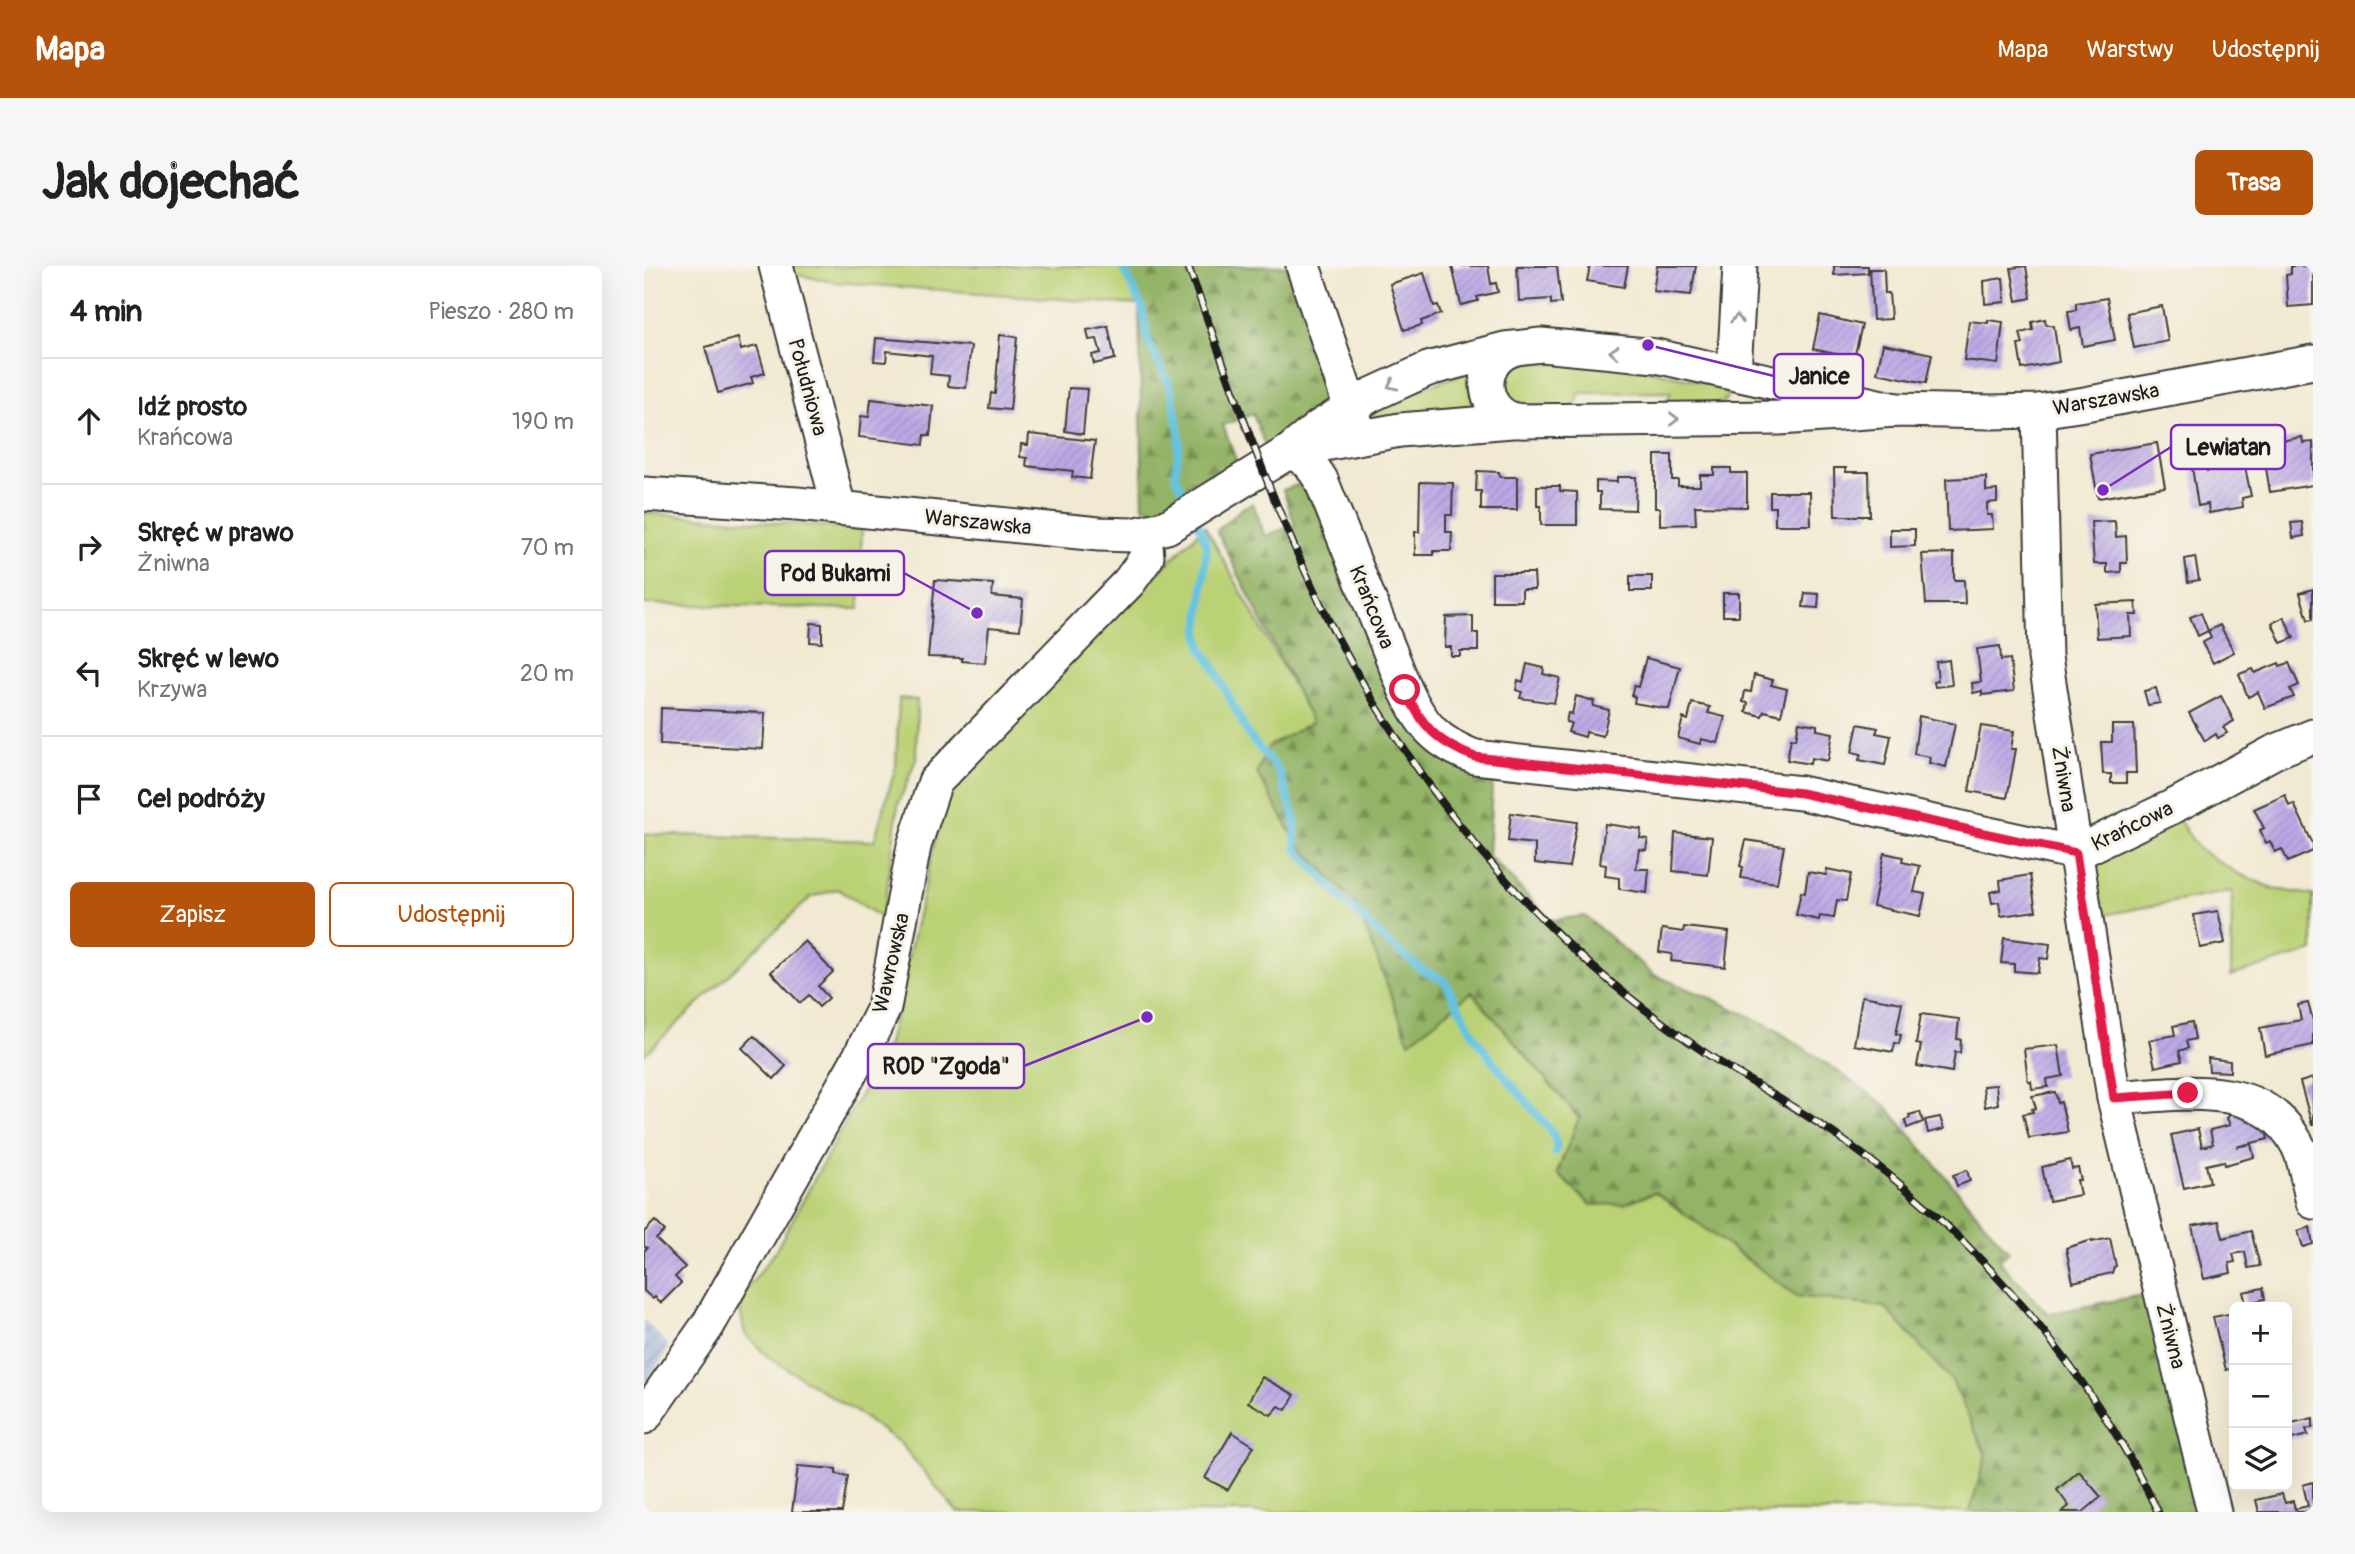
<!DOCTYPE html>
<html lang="pl">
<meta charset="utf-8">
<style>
:root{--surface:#fff;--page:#f6f6f6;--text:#222;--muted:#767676;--line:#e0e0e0;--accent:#b45309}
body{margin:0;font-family:Pangolin,sans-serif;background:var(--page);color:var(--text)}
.controls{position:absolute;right:21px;bottom:21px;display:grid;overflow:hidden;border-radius:10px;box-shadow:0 7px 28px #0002}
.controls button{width:63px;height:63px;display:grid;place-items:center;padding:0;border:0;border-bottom:2px solid var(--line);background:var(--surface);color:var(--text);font:35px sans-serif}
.stop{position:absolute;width:21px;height:21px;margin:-16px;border:5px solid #e11d48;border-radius:50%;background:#fff}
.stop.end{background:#e11d48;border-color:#fff;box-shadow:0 2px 7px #0008}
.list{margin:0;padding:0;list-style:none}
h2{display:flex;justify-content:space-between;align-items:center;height:91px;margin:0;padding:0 28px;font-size:30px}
h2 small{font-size:23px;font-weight:400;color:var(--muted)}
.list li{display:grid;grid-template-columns:46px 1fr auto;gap:21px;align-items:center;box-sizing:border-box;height:126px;padding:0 28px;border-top:2px solid var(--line)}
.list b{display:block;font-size:26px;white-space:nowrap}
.list p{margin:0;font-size:23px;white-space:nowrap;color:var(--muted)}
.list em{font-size:23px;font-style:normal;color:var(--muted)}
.actions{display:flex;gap:14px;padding:21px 28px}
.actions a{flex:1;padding:16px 0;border:2px solid var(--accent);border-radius:10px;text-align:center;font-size:24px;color:var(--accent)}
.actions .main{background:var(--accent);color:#fff}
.icon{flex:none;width:38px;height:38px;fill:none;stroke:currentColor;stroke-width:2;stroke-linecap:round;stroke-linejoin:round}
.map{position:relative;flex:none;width:1669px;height:1246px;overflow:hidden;border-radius:10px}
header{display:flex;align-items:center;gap:42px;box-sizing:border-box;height:98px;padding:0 35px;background:var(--accent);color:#fff}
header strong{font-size:33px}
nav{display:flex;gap:38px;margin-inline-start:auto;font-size:24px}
.intro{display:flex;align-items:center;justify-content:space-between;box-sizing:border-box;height:168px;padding:0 42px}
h1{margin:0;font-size:49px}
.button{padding:18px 32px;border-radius:10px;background:var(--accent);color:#fff;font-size:24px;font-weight:700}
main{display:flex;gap:42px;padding:0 42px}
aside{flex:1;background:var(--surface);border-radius:10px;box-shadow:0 7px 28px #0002}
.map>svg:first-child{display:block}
.industrial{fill:url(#industrial-furrows)}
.green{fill:#bad175;stroke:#6b7648;stroke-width:2}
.forest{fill:url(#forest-firs);stroke:#586841;stroke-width:2}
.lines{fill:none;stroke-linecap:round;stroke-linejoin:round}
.stream{stroke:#63c3e1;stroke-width:8}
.building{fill:url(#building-hatch)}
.minor-casing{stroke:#3c3b37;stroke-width:37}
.minor{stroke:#fff;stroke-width:33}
.rail-casing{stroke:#1c1c1c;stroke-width:8}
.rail{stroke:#f7f3e8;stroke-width:5;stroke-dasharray:16;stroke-linecap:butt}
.oneway{stroke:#999}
.route{stroke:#e11d48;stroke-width:9}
.labels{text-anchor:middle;stroke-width:6;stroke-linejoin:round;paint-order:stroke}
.street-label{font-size:21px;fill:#1c1c1c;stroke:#f7f3e8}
.leader{fill:none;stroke:#7b2cbf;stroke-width:2.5}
.callout-dot{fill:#7b2cbf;stroke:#f7f3e8;stroke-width:2.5}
.callout{fill:#f7f3e8;stroke:#7b2cbf;stroke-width:2.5}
.callout-label{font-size:23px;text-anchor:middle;font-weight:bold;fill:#1c1c1c}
</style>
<header>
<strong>Mapa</strong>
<nav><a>Mapa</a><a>Warstwy</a><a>Udostępnij</a></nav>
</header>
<div class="intro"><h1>Jak dojechać</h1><a class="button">Trasa</a></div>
<main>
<aside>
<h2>4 min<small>Pieszo · 280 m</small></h2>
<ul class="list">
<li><svg class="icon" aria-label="ahead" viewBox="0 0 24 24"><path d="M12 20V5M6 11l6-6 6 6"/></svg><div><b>Idź prosto</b><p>Krańcowa</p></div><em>190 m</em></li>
<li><svg class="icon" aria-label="right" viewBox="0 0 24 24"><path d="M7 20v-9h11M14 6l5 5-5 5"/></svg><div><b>Skręć w prawo</b><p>Żniwna</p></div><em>70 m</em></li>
<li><svg class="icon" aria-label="left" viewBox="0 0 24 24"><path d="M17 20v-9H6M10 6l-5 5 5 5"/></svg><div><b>Skręć w lewo</b><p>Krzywa</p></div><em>20 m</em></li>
<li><svg class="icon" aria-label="arrive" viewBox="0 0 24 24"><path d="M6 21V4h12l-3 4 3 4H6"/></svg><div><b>Cel podróży</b></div></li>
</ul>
<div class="actions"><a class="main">Zapisz</a><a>Udostępnij</a></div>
</aside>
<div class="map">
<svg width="1669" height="1246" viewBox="0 0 1669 1246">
<defs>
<pattern id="industrial-furrows" width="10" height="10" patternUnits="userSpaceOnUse" patternTransform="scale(1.75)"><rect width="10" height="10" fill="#b7c5de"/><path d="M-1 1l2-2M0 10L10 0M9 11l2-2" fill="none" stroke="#9da9be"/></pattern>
<pattern id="forest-firs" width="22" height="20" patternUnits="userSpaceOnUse" patternTransform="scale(1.75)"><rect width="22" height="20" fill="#93b366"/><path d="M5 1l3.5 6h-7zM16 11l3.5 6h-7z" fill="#779153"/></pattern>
<pattern id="building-hatch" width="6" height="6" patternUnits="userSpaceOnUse" patternTransform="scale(1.75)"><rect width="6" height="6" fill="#bba9e6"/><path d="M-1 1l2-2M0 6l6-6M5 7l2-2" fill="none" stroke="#a091c5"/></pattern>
</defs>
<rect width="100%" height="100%" fill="#f7f3e8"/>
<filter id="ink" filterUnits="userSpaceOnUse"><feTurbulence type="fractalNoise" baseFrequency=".0143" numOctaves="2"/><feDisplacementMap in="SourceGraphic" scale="14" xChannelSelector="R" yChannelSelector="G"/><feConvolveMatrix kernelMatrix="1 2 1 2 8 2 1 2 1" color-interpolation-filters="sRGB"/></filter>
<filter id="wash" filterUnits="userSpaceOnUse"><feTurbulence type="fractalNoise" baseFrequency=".00686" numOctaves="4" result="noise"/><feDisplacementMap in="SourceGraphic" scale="28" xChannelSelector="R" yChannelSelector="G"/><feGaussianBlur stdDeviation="1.57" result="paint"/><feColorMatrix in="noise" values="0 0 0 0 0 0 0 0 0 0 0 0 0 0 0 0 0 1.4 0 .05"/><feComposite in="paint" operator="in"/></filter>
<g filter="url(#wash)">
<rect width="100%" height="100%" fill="#f1e9d2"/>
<polygon class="industrial" points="0,1054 24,1079 23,1085 0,1120"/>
<g class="green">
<polygon points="142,0 475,0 495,39 190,16 144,7"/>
<path d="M957,93l124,28 2,10 -4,6 -61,7 9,-18 -91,1 -7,19c-18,-2 -62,0 -69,-20 -2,-5 -1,-11 -1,-17l13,-13z"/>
<polygon points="824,106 824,122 833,142 724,157 719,147 744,134"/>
<polygon points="0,247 218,263 215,343 0,338"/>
<polygon points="561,260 669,456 624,481 653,577 712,637 765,775 828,726 935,852 913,907 946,938 979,938 1011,926 1153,1030 1241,1041 1309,1116 1342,1189 1326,1246 313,1246 257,1178 215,1148 123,1090 101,1068 96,1044 102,1025 132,984 244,778 305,515"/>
<polygon points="255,432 273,434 272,493 254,539 239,653 194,623 167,631 0,789 0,568 230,575 252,500"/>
<polygon points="1530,547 1554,582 1593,607 1630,623 1669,629 1669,685 1587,710 1588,625 1459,649 1451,622 1451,605 1456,591"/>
</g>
<g class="forest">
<polygon points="475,0 644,0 690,132 623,184 609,148 579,159 595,202 523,249 499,241 495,39"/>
<polygon points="666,215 754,428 849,506 844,589 907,654 941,650 1010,709 1071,734 1126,760 1188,801 1242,840 1365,986 1355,995 1404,1048 1529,1023 1582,1246 1326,1246 1342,1189 1309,1116 1241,1041 1153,1030 1011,926 979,938 947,939 913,907 935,852 828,726 765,776 712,638 653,577 613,507 624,481 668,456 573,265 598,242 609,237 621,270 651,259 639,224"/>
</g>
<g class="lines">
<g class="stream">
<polyline points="478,0 498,41 504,75 527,122 536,171 531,208 546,239"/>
<polyline points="552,251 563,279 555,365 558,383 568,397 605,470 635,505 651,553 652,582 694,629 744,677 780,705 800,714 833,774 855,803 908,866 913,879 911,886"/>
</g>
</g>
<g id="blocks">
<g class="building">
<polygon points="808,0 844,0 847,18 852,17 854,26 833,31 834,35 817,39"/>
<polygon points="873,0 913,0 917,37 907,38 907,33 875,35"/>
<polygon points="946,0 984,0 980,21 943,15"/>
<polygon points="1013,0 1052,0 1047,29 1009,25"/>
<polygon points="1190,0 1224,0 1224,7 1190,9"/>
<polygon points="1382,0 1387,32 1373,35 1367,2"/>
<polygon points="1647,0 1669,0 1669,39 1644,41 1642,9 1647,8"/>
<polygon points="1226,3 1240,3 1241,27 1245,27 1247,53 1229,54"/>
<polygon points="780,7 790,40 794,39 797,48 777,55 778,59 760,64 746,18"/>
<polygon points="1359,12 1361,36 1341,38 1340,15"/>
<polygon points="1463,32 1471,74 1439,80 1436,62 1427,64 1424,45 1432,44 1432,37"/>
<polygon points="1518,40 1524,75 1490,82 1483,47"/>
<polygon points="1176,49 1218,59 1210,92 1169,83"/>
<polygon points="1401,53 1402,58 1410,60 1415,96 1378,103 1374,79 1379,78 1376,67 1389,64 1388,56"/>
<polygon points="1344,54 1359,56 1354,98 1320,94 1325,55 1344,57"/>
<polygon points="464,60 471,93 450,98 448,89 457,87 453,73 445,74 443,64"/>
<polygon points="356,69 373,71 366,144 345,142 347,127 351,128"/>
<polygon points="94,72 97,84 113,80 121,107 107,111 109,117 74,127 61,81"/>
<polygon points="232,72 327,80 322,122 304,120 305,110 286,108 288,90 243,85 242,96 230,95"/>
<polygon points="1239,78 1288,88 1282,117 1233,107"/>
<polygon points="425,122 443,123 439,168 421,165"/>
<polygon points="227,133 289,140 286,170 280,169 279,179 215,171 217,150 225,151"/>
<polygon points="385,168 451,175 446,213 428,211 429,205 382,200 383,192 376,191 377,178 384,179"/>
<polygon points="1658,171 1659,177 1669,176 1669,219 1626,226 1619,184 1632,182 1631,176"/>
<polygon points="1513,177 1521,221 1454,232 1446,188"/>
<polygon points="1011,189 1028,189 1028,214 1034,214 1034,220 1056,220 1056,209 1070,209 1070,202 1087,202 1087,207 1103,207 1103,241 1051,240 1052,258 1016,259 1016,242 1011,242"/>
<polygon points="1599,191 1607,230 1598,232 1599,241 1565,247 1564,238 1554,240 1548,201 1562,198 1563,205 1587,201 1585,193"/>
<polygon points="1190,202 1202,202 1202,206 1225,206 1226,250 1191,250"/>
<polygon points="833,205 855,206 856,211 873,211 873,244 837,244 837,225 832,225"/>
<polygon points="973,211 992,211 991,244 956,243 956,226 952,226 952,215 973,216"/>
<polygon points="1342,211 1342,225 1353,224 1353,236 1343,237 1343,249 1348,249 1349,263 1304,265 1302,213"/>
<polygon points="776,216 809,217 808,249 802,249 802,266 808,266 807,285 790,285 790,289 771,289 771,266 775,266"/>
<polygon points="893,220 916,220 916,225 933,226 933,259 897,259 897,240 893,240"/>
<polygon points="1126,226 1166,226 1167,259 1131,259 1131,241 1126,241"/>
<polygon points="1471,255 1472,271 1482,270 1483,297 1477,297 1477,306 1463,307 1463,298 1450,298 1447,256"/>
<polygon points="1658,256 1660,270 1649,272 1647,257"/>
<polygon points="1246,263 1271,263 1271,280 1246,281"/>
<polygon points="1310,287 1310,314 1320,314 1321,338 1282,338 1278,288"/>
<polygon points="1551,291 1555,314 1544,316 1541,293"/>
<polygon points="848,307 890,307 891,323 878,323 878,335 848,335"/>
<rect x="986" y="310" width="22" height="15"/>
<polygon points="291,314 349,318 348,330 379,333 376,364 345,361 341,397 318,395 318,392 284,391"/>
<polygon points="1669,323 1669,353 1664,354 1656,327"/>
<rect x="1079" y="327" width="16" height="23"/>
<polygon points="1161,327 1175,328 1174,342 1159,341"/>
<polygon points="1492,336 1493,349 1486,349 1487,370 1453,372 1451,338"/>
<polygon points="1557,347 1564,365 1554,370 1546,351"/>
<polygon points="829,350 829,367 834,367 834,385 816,385 816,390 807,390 807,381 801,381 802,351"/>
<polygon points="1640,351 1650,372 1637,377 1628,357"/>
<polygon points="167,357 178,358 178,377 166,376"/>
<polygon points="1576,359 1590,386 1569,397 1558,377 1567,372 1564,365"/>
<polygon points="1356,380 1357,394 1366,393 1370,425 1338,429 1338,425 1329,427 1328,417 1337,416 1333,383"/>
<polygon points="1002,392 1036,401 1025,443 990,437 991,431 987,429 990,420 994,421"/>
<polygon points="1305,394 1308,419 1291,421 1290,416 1294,415 1292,396"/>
<polygon points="1635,397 1636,400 1645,397 1655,419 1646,423 1650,431 1621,442 1614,426 1604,431 1595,408 1609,403 1611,407"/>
<polygon points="883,398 900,402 899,408 916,412 910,437 876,432 878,426 872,424 874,414 879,416"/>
<polygon points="1110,409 1129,414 1127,419 1143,423 1137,449 1120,445 1118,450 1102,446 1104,437 1099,436 1101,425 1107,426"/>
<polygon points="1512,422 1516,437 1504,439 1500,425"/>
<polygon points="932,430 950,435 949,440 965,444 959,470 942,466 941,471 924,466 927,457 922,456 924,447 928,448"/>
<polygon points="1577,430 1590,455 1579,461 1583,467 1574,472 1572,468 1561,475 1545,447"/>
<polygon points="1048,437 1066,441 1064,447 1081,451 1074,477 1057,473 1056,478 1034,472 1039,452 1044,454"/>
<polygon points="17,442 121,447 119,483 16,478"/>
<polygon points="1275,450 1311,458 1302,501 1285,497 1286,491 1270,488"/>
<polygon points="1155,456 1173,459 1173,464 1189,467 1184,495 1167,492 1166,498 1143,494 1147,472 1152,473"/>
<polygon points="1214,458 1234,462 1232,467 1247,470 1241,499 1215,494 1217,488 1208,486"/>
<polygon points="1468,459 1490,459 1492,507 1482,507 1482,517 1467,517 1467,508 1459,508 1457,476 1468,476"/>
<polygon points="1337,460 1370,465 1367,483 1372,483 1363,532 1325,525"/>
<polygon points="1641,529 1645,540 1650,538 1669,578 1669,585 1644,596 1638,583 1631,586 1626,575 1622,577 1616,564 1620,562 1610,543"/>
<polygon points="867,547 933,556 925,601 891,597 891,578 864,575"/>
<polygon points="961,558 997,563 996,572 1004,573 1002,584 995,583 992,603 1005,603 1003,627 975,623 975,612 961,610 962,599 956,598"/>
<polygon points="1031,567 1068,571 1064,609 1029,605"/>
<polygon points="1102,574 1140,580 1133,617 1097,612 1099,601 1096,600"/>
<polygon points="1240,587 1259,591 1258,596 1276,600 1270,626 1281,628 1276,650 1229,640"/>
<polygon points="1183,603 1207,608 1202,635 1193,634 1190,652 1176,650 1175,654 1152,649 1157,626 1161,627 1164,606 1182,609"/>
<polygon points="1386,609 1392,645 1357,650 1355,636 1348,637 1346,626 1357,624 1356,614"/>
<polygon points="1574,645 1581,677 1556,682 1550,649"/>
<polygon points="1040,661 1085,666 1081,701 1027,695 1028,688 1015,686 1018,663 1039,666"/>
<polygon points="1360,672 1406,678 1404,693 1396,692 1394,707 1370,705 1370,698 1357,697"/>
<polygon points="161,675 189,706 174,720 185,732 175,741 165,729 156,737 127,706"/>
<polygon points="1218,730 1258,737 1252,768 1257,769 1255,778 1251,777 1249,786 1210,779"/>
<polygon points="1664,737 1669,755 1669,779 1621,789 1616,762 1657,754 1654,739"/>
<polygon points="1277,748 1315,753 1313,773 1317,774 1316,787 1311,786 1308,806 1273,800 1277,779 1272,778"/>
<polygon points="1548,756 1551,773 1542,775 1544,782 1535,785 1538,795 1511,801 1505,774 1531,769 1529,760"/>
<polygon points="110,770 142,800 130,813 98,782"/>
<polygon points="1414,779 1419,810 1403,813 1404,821 1388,823 1387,815 1384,815 1380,783"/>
<polygon points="1564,792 1586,795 1586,806 1565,805"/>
<polygon points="1669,812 1669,859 1668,859 1656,816"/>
<polygon points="1352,819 1354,838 1341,841 1339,820"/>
<polygon points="1411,826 1414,837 1417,836 1424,866 1385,872 1379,848 1389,846 1388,843 1392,842 1388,830"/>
<polygon points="1276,846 1279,856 1263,862 1261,854 1266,852 1265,849"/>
<polygon points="1599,846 1602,848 1604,855 1618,851 1624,873 1592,881 1607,878 1610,891 1581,899 1580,895 1562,899 1566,916 1540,922 1527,869 1554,863 1558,881 1569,878 1566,864 1586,859 1583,852 1586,849"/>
<polygon points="1296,851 1300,863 1284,867 1281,854"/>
<polygon points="1426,894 1428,903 1434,902 1437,914 1433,914 1436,929 1405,935 1398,901"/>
<polygon points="1323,904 1326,915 1313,920 1309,909"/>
<polygon points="11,955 21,965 12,973 41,1001 31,1011 37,1017 17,1037 11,1031 9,1033 0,1025 0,985 3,982 0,980 0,966"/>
<polygon points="1575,955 1579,972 1607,965 1616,1000 1604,1002 1601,986 1589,988 1591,996 1585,997 1587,1007 1560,1013 1548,960"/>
<polygon points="1666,961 1669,978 1659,981 1654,965"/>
<polygon points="1466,972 1472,1000 1470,1001 1468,1007 1429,1016 1422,982 1448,974 1448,976"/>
<polygon points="1619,1022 1621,1033 1602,1037 1599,1026"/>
<polygon points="1590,1047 1590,1102 1582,1104 1569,1051"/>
<polygon points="618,1111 651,1129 642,1144 635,1140 627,1149 604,1136"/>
<polygon points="1669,1152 1669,1161 1662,1163 1664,1169 1644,1174 1643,1158"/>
<polygon points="588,1166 610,1180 584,1224 561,1212"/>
<polygon points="154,1200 192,1203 192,1208 204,1210 198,1246 148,1246"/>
<polygon points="1435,1205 1457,1231 1439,1246 1418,1246 1425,1240 1413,1224"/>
<polygon points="1669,1216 1669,1246 1615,1246 1612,1234 1638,1228 1641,1237 1649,1235 1651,1243 1664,1240 1659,1219"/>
</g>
</g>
</g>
<g filter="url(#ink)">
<use href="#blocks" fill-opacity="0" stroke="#3c3b37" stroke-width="2"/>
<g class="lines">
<g class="minor-casing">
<g id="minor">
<polyline points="132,0 195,242"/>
<polyline points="659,0 713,160"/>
<path d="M873,82c-44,10 -38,72 7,73"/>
<polyline points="1090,106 1096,0"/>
<polyline points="1395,145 1401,391 1470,832 1570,1246"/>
<polyline points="653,183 756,164 868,155 1135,152 1252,144 1347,146 1395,145 1441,138 1669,96"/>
<path d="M646,185l19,11 12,18 84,209c17,37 32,54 70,68l326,36 275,60 100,-48 98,-53 39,-16"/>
<polyline points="0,228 153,238 455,268 489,269 523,261 646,185 675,161 727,129 784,103 861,83 897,79 1012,90 1252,144"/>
<path d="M1470,832c62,-4 148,-21 183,46 9,16 11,40 16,58"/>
<polyline points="0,1151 64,1059 216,790 240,742 270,580 291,516 485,316 503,291 501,268"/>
</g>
</g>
<use href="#minor" class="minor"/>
<g class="rail-casing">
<path id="rail" d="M544,0c45,123 88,253 148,369 61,116 139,220 233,310 43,41 92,78 141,111 45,29 93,55 137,87 127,91 244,228 311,369"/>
</g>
<use href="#rail" class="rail"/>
</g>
<defs><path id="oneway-chevron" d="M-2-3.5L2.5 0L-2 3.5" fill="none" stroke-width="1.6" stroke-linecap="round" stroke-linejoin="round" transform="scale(1.75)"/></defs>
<g class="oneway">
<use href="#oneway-chevron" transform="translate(1093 53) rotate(-87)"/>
<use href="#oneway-chevron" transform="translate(970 86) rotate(-175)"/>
<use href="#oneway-chevron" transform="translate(748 119) rotate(155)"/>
<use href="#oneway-chevron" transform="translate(1030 153) rotate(-1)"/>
</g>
</g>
<g class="lines" filter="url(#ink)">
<path class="route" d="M761,424c17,36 32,53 70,67l326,36 275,60 38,245 74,-5"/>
</g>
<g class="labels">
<g class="street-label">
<text transform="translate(164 121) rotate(75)" y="7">Południowa</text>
<text transform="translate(1462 133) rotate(-10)" y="7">Warszawska</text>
<text transform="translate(334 256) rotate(6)" y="7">Warszawska</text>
<text transform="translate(728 341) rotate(68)" y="7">Krańcowa</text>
<text transform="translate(1420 513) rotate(81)" y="7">Żniwna</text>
<text transform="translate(1488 560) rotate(-26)" y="7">Krańcowa</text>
<text transform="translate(247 697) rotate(-77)" y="7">Wawrowska</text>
<text transform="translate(1527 1070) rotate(76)" y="7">Żniwna</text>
</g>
</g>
<path class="leader" d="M1004 79L1130 110M1459 224L1527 181M333 347L260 307M503 751L380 800"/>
<g class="callout-dot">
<circle cx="1004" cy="79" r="7"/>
<circle cx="1459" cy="224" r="7"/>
<circle cx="333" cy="347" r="7"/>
<circle cx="503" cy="751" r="7"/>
</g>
<g class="callout">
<rect x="1130" y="88" width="89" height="44" rx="7"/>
<rect x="1527" y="159" width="114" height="44" rx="7"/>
<rect x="121" y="285" width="139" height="44" rx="7"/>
<rect x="224" y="778" width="156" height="44" rx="7"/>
</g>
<g class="callout-label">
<text x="1175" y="118">Janice</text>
<text x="1584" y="189">Lewiatan</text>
<text x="191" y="315">Pod Bukami</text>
<text x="302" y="808">ROD "Zgoda"</text>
</g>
</svg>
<div class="controls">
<button>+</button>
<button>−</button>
<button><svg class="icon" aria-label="layers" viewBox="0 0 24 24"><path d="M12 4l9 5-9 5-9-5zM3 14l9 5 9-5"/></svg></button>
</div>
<div class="stop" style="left:761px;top:424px"></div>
<div class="stop end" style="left:1544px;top:827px"></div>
</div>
</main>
